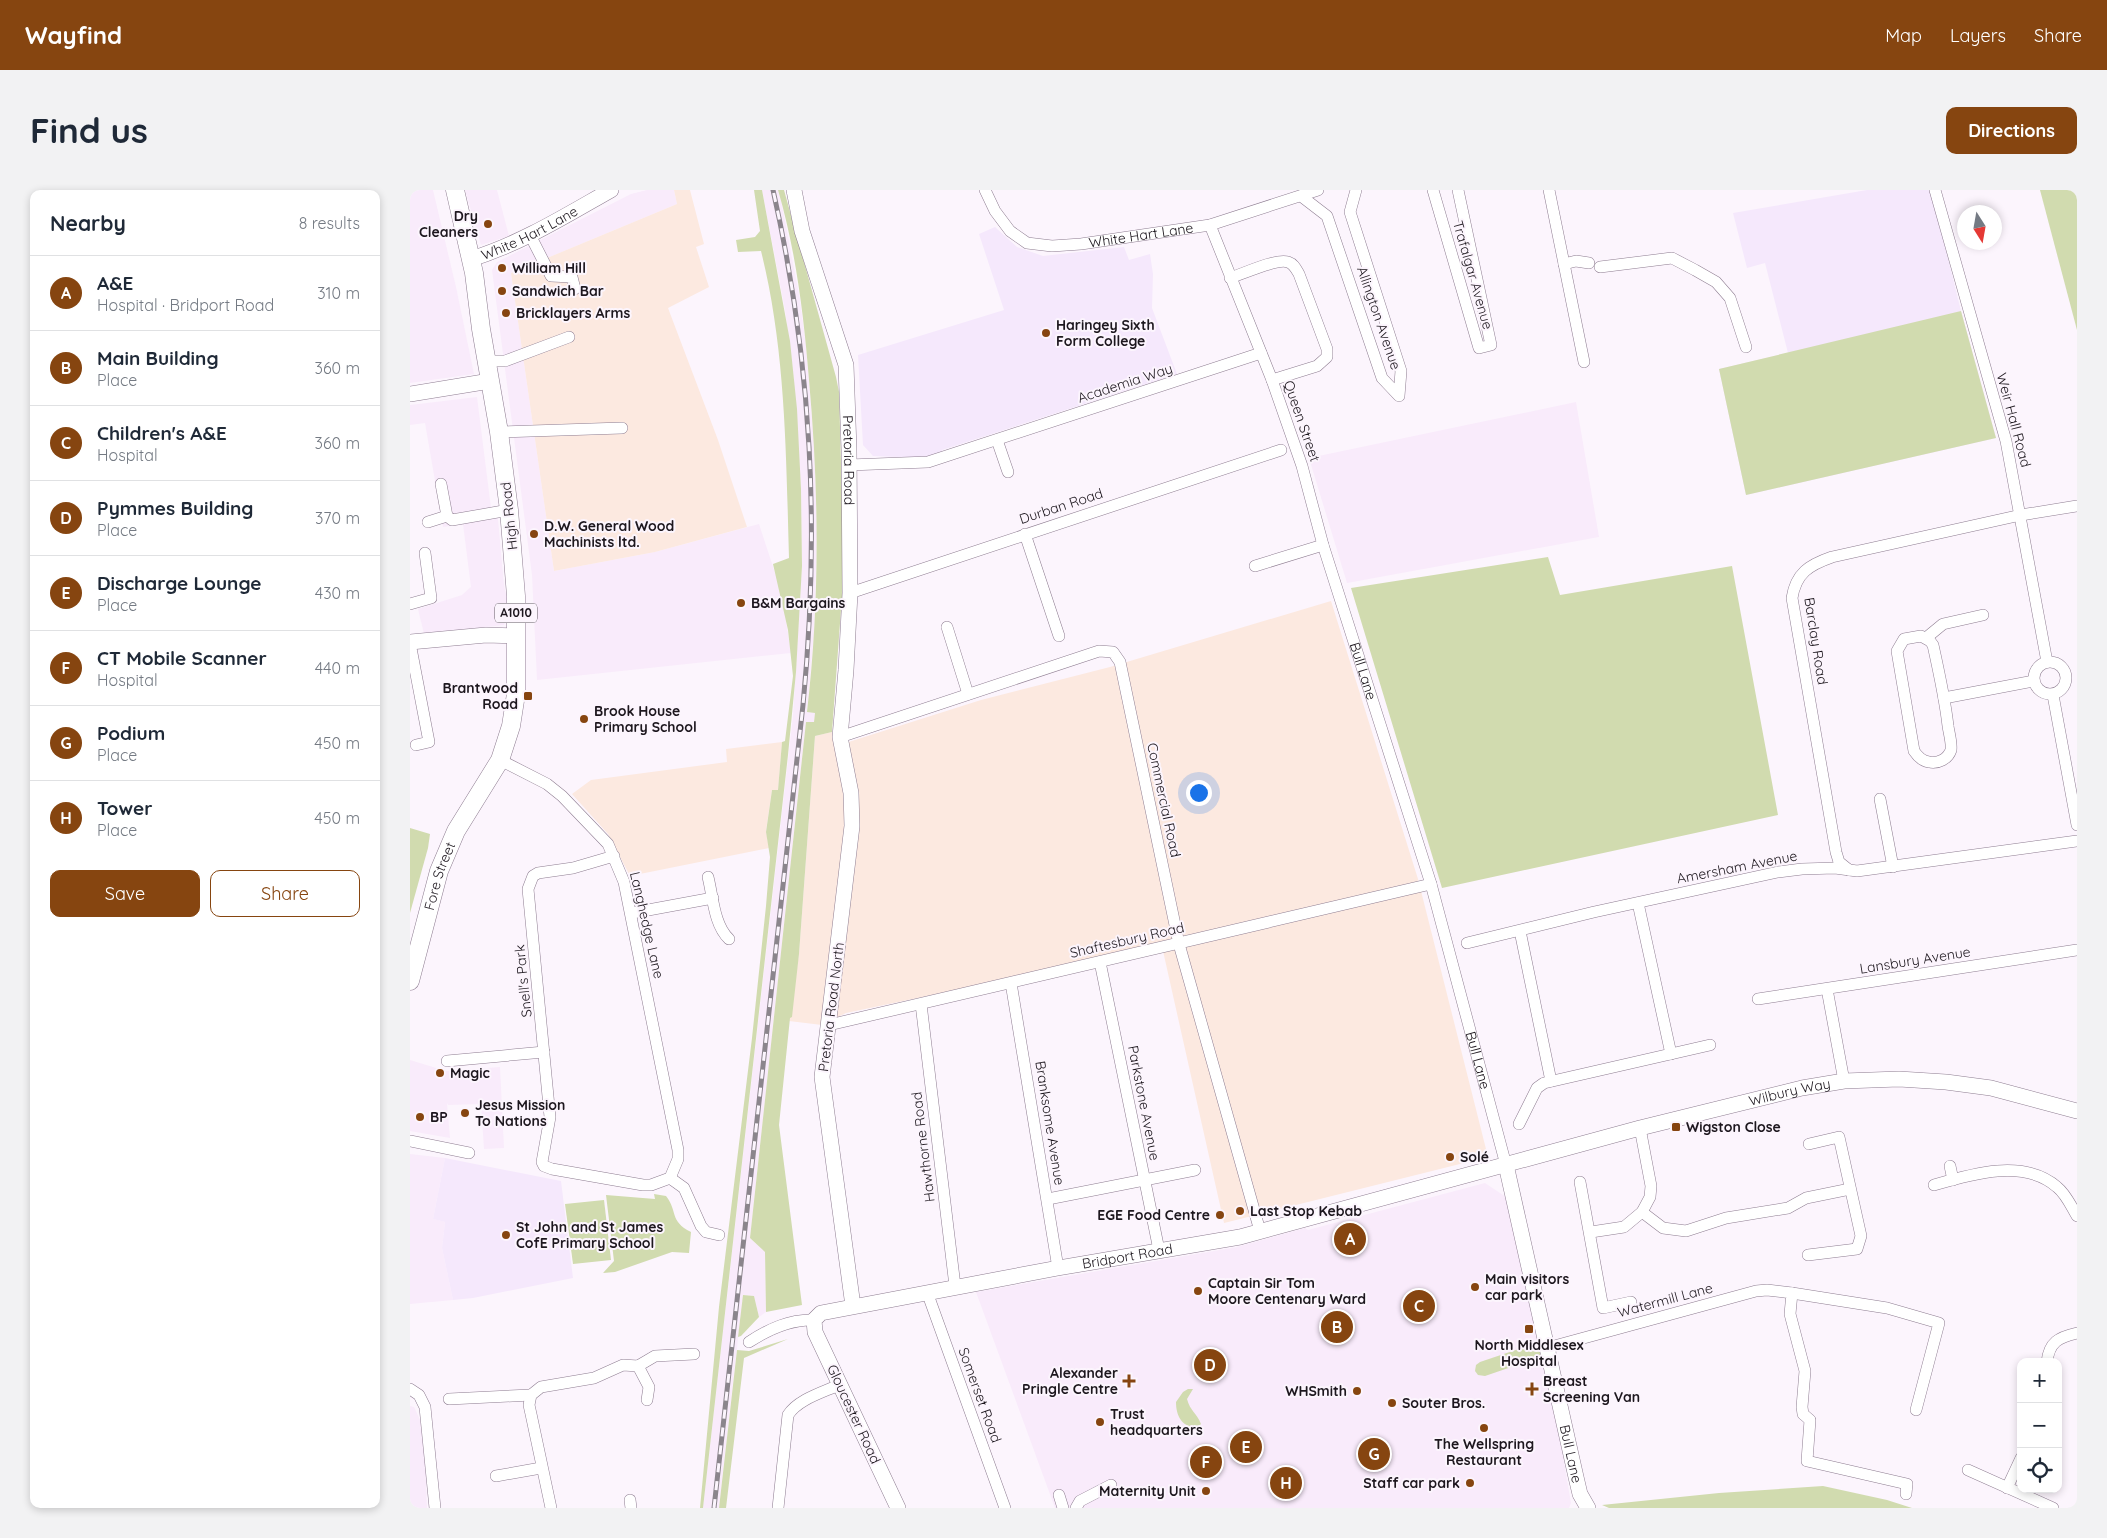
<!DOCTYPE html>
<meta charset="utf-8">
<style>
:root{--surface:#fff;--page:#f2f2f3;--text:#1f2937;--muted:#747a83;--line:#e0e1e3;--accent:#864510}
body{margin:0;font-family:Quicksand,sans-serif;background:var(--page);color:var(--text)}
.controls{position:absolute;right:15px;bottom:15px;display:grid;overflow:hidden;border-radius:10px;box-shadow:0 2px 8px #0003}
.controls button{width:45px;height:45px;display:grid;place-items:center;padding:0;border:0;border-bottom:1px solid var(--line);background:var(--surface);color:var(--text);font:25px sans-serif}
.compass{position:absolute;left:1547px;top:15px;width:45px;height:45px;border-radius:50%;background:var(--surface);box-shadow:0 2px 8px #0003;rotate:169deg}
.you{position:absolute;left:788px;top:602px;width:18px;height:18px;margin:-12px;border:4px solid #fff;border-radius:50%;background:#1a73e8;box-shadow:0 0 0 8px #1a73e833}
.badge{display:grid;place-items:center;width:32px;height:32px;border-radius:50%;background:var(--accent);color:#fff;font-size:16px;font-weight:700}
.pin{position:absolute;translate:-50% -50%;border:2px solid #fff;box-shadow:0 1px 5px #0006}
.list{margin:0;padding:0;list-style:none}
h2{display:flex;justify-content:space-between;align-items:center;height:65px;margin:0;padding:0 20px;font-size:21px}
h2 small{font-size:16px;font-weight:400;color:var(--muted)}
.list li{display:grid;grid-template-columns:32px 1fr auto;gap:15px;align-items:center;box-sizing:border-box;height:75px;padding:0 20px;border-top:1px solid var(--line)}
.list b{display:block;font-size:19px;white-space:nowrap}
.list p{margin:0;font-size:16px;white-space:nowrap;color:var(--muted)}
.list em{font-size:16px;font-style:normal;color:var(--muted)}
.actions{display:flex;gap:10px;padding:15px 20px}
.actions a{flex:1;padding:11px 0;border:1px solid var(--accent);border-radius:10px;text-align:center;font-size:18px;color:var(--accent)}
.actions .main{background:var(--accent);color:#fff}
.icon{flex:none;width:28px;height:28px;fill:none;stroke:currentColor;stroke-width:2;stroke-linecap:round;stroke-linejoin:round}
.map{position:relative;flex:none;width:1667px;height:1318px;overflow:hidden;border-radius:10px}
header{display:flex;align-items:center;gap:30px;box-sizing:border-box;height:70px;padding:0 25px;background:var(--accent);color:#fff}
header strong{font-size:24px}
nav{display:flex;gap:28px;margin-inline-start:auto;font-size:18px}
.intro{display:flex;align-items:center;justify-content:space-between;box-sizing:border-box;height:120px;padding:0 30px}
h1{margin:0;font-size:35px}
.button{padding:12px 22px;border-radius:10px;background:var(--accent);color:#fff;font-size:18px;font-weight:700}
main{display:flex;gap:30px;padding:0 30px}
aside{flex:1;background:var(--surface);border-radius:10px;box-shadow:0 2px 8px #0003}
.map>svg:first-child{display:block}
.built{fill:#f9ebfb}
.industrial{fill:#fce9e0}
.education{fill:#f5e8fc}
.green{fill:#d1dbaf}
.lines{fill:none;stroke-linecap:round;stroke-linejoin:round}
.street-casing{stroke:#8e7d91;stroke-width:12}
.secondary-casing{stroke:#8e7d91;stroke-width:16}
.primary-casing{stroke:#8e7d91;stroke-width:19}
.street{stroke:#fff;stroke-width:11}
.secondary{stroke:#fff;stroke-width:15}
.primary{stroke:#fff;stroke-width:18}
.rail-casing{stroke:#8b858c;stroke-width:5}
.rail{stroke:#fcf5fd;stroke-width:3;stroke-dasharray:9;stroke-linecap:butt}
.poi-dot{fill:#864510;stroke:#fcf5fd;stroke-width:2}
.labels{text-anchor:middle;stroke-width:4;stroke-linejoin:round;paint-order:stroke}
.shield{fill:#fcf5fd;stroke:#605a61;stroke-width:1}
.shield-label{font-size:12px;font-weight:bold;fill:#1d171e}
.poi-label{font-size:14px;font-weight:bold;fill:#1d171e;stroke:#fcf5fd;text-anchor:start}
.street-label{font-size:14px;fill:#1d171e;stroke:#fcf5fd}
</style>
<header>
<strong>Wayfind</strong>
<nav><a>Map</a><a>Layers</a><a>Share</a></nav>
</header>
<div class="intro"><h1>Find us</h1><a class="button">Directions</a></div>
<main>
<aside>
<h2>Nearby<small>8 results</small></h2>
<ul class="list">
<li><span class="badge">A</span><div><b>A&amp;E</b><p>Hospital · Bridport Road</p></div><em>310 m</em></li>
<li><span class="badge">B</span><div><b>Main Building</b><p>Place</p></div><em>360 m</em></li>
<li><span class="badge">C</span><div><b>Children's A&amp;E</b><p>Hospital</p></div><em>360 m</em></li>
<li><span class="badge">D</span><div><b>Pymmes Building</b><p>Place</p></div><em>370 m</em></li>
<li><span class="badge">E</span><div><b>Discharge Lounge</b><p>Place</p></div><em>430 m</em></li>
<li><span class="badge">F</span><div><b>CT Mobile Scanner</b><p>Hospital</p></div><em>440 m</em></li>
<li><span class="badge">G</span><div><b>Podium</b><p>Place</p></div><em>450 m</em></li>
<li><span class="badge">H</span><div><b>Tower</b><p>Place</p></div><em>450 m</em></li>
</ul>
<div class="actions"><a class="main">Save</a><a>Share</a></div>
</aside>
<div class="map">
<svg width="1667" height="1318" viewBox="0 0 1667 1318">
<rect width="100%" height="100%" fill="#fcf5fd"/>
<g class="built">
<polygon points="0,0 23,0 46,97 64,184 0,193"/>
<polygon points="55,0 87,0 99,46 71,55"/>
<polygon points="237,0 264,0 267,14 101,83 144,381 245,362 349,334 372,404 381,463 127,490 122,385 82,80 87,72 221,4"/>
<polygon points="352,0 368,0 372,15 390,110 396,156 404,252 407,343 404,446 397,522 405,523 404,532 396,532 340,1048 355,1062 356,1122 349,1127 344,1106 333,1105 309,1318 293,1318 383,526 392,376 391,299 383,180 375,120"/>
<polygon points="67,207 81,318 88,329 94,395 100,422 94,435 14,444 8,419 52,405 61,397 53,334 33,337 15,233 0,235 0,215"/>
<polygon points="1166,212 1189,347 937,393 899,268"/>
<polygon points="0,870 36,881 90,877 94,958 74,959 71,914 38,915 37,913 40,948 0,941"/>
<polygon points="0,964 35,968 23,1029 35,1032 32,1058 43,1110 0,1114"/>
<polygon points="1075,993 1099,1009 1147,1232 1161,1313 1159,1318 645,1318 566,1102 827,1057 895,1038 898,1040"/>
<polygon points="0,1216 4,1217 14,1238 17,1318 0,1318"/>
</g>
<g class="industrial">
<polygon points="264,0 280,0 294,54 286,57 299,97 258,118 308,250 337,337 245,362 144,381 101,83 267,14"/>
<polygon points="921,411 1008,689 1078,967 814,1033 751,752 560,797 436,823 412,835 379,831 389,764 405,546 422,542 426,556 571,510 700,477"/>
<polygon points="372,552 368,601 362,600 356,641 359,658 220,686 198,644 162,604 181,590 317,572 316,559"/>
</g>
<g class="education">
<polygon points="1457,0 1521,0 1551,121 1586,248 1336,305 1309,179 1378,163 1355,73 1337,78 1323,23"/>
<polygon points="585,37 607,57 633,66 714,57 719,70 740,64 743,84 742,118 767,184 532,260 533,263 517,268 463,266 453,255 448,165 594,120 569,44"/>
<polygon points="35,968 151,991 163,1088 63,1108 43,1110 32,1058 35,1032 23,1029"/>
</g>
<g class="green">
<path d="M344,0h8l28,151 7,68 4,80 1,77 -6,106 -8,83 -85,753h-3l19,-201 33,-269 14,-132 4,-49 -4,-25 6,-42h6l4,-48 3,-1 8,-65 -5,-46 -15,-66 16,-6c-3,-103 -3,-207 -28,-307l-23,1 -2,-12 19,-3 5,-6z"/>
<path d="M368,0h6l52,187 3,15 5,177 -12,163 -17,4 -16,218 -7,63 -2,1 -11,107 23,180 -36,7 -1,-60 -15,-14 56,-516h8l1,-9 -8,-1c13,-111 12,-221 2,-332 -5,-63 -13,-129 -31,-190z"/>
<polygon points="1630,0 1667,0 1667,140"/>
<polygon points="1551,121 1586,248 1336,305 1309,179"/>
<polygon points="1138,367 1150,405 1322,376 1368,625 1032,698 941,398"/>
<polygon points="0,638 20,644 18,658 0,723"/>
<path d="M244,1004l12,2c12,15 3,25 25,36l-2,21 -17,-1 -57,20 -12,1 11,-12 -8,-66 49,4z"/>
<polygon points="194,1010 201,1070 163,1074 155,1014"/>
<polygon points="333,1105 344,1106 349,1127 331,1146 328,1147"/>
<polygon points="378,1149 334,1168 316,1318 309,1318 327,1160 339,1161"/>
<polygon points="1126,1153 1131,1154 1134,1164 1131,1167 1075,1186 1068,1185 1065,1181 1066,1175 1070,1172"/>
<path d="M778,1199h5l-6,10c3,12 10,14 14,25l-3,3c-16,1 -22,-11 -22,-25l7,-10z"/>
<polygon points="1413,1296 1477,1310 1502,1318 1199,1318 1192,1315 1309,1303"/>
</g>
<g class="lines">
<g class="street-casing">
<g id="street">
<path id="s1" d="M575,0l10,21 15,20 17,12 25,3 29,-2 129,-19 108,-35"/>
<polyline points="1023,0 1069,158 1081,155 1048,0"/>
<polyline points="1139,0 1174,172"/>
<polyline points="1525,0 1596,251 1637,472"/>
<polyline points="891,6 917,26 972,188 989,206 991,181 940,22 946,0"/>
<path id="s2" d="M800,35l62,155 30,86 21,79 108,339 75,281"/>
<polyline points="120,45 141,86 162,87 165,99"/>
<polyline points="1154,74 1166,71 1179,73"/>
<polyline points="1190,77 1262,68 1285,80 1306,92 1320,108 1336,157"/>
<path d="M820,88c13,-4 46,-20 58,-16 6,2 8,7 11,12l28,75v8l-10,9 -45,14"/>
<polyline points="77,171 95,171 159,147"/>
<polyline points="89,242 212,238"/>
<polyline points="587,250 598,282"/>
<polyline points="439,275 518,272 851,163"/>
<polyline points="31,294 37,326 42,330 99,320"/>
<polyline points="18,332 37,326"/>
<polyline points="615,344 649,446"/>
<polyline points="845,376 913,355"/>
<polyline points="440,403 871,260"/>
<polyline points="0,414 21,408 15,363"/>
<polyline points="537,437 558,504"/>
<path d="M1511,446l9,5 3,4c6,27 12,54 15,81 1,7 4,17 3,24 -3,9 -13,14 -22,12 -7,-1 -11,-5 -15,-11l-17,-100 7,-12z"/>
<polyline points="1516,448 1533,434 1573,425"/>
<polyline points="0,453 19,552 6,555"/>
<circle cx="1640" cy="488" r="16"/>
<polyline points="1643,505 1667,635"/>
<polyline points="1534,508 1624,491"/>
<polyline points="430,547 689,461 703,462 710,472 769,754 850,1041"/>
<polyline points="90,570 137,594 152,606 198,654 214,692 268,960 268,969 260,988 241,995 233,995 142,979 134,976 132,972 140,927 118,699 123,686 128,683 163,678 204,666"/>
<polyline points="1470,609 1483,677"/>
<path d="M1439,680l-10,-8 -3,-10 -44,-254c4,-25 17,-33 40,-41l189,-42 56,-9"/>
<path d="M298,687c5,20 6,48 21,62"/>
<polyline points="1228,713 1261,864"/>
<polyline points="222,723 303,708"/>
<polyline points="1110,741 1141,891"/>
<polyline points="1057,753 1184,722 1368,682 1392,679 1425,678 1447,681 1667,651"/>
<polyline points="690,772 749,1060"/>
<polyline points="601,793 648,1078"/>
<polyline points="1417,799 1434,891"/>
<polyline points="1348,809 1667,760"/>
<polyline points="511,814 545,1096"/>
<polyline points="419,835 1021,694"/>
<polyline points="37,871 134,862"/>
<polyline points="1109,934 1127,898 1134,893 1300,855"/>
<polyline points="0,951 59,963"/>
<polyline points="1540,976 1543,990"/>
<polyline points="260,988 274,998 291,1036 296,1042 309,1045"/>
<polyline points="1170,992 1193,1118 1221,1112"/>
<path d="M1524,995c37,-11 90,-27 123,2 9,7 14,19 20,29"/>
<polyline points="638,1009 785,980"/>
<polyline points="1232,1022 1253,1038 1276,1041 1316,1028 1378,1018 1396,1008 1440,999"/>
<polyline points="1181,1042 1214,1037 1232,1022 1240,1007 1241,996 1230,938"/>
<polyline points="1398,1065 1447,1059 1451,1046 1429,947 1399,954"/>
<polyline points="517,1102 595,1318"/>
<polyline points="1382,1103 1477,1118 1529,1133 1506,1220"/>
<path d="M339,1152c20,-13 41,-23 65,-22"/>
<polyline points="1137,1158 1346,1101 1357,1100 1382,1103 1380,1124 1395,1181 1392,1217 1393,1224 1400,1230 1397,1271 1497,1294 1496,1304"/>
<path d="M1637,1172c2,-20 12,-25 30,-29"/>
<polyline points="228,1176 245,1166 284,1164"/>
<polyline points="228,1176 239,1197 237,1210"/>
<polyline points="0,1199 9,1205 15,1217 25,1318"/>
<polyline points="39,1209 121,1205"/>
<polyline points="1558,1280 1643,1318"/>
<polyline points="86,1286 131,1278"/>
<polyline points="1597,1298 1611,1268"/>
<polyline points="649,1305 653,1318"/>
<polyline points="220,1310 221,1318"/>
<polyline points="141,1318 121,1224 119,1215 121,1205 131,1197 184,1188 213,1175 228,1176"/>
<path d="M368,1318l10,-93c10,-16 36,-23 53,-31"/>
<polyline points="666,1318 670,1311 701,1295"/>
</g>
</g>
<g class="secondary-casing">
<g id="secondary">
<path id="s3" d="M384,0l8,41 44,134 3,85 1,143 -4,77 -6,67 11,56 1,33 -30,251 31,229"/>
<path id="s4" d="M61,69c51,-16 94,-43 140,-69"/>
<polyline points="0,204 80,191"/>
<polyline points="0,452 76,445 107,446"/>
<path id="s5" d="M1096,975l70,312 4,17 8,14"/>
<path id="s6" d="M488,1318l-83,-176 -1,-12 7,-7 237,-45 182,-31 400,-109 162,-40 42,-7 55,-2 47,3 45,6 86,23"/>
</g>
</g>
<g class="primary-casing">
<g id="primary">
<path id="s7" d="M0,791l29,-110 17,-40 44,-71 11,-34 5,-32v-98l-7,-86 -10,-78 -18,-103 -7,-56 -19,-83"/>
</g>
</g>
<use href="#street" class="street"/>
<use href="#secondary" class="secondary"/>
<use href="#primary" class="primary"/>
<g class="rail-casing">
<path id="rail" d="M304,1318l89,-803c17,-176 9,-342 -30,-515"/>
</g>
<use href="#rail" class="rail"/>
</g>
<g class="poi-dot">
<circle cx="78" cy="34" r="5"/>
<circle cx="92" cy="78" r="5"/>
<circle cx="92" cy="101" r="5"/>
<circle cx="96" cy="123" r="5"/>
<circle cx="636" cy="143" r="5"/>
<circle cx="124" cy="344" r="5"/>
<circle cx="331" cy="413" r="5"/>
<rect x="113" y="501" width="10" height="10" rx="2.5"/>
<circle cx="174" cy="529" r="5"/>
<circle cx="30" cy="883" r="5"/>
<circle cx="55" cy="923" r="5"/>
<circle cx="10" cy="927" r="5"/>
<rect x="1261" y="932" width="10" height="10" rx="2.5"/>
<circle cx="1040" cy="967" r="5"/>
<circle cx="830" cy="1021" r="5"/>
<circle cx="810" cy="1025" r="5"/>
<circle cx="96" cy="1045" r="5"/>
<circle cx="1065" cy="1097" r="5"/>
<circle cx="788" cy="1101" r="5"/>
<rect x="1114" y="1134" width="10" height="10" rx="2.5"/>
<path d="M716.5 1183.5h5v5h5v5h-5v5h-5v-5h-5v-5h5z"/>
<path d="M1119.5 1191.5h5v5h5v5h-5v5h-5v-5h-5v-5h5z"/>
<circle cx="947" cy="1201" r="5"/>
<circle cx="982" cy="1213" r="5"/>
<circle cx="690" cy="1232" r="5"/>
<circle cx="1074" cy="1238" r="5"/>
<circle cx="1060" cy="1293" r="5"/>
<circle cx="796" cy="1301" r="5"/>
</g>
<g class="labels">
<rect class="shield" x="85" y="413.5" width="42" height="19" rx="4"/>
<g class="shield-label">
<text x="106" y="427">A1010</text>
</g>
<g class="poi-label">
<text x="68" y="31" text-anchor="end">Dry<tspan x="68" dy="16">Cleaners</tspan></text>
<text x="102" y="83">William Hill</text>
<text x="102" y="106">Sandwich Bar</text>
<text x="106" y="128">Bricklayers Arms</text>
<text x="646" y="140">Haringey Sixth<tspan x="646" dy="16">Form College</tspan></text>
<text x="134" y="341">D.W. General Wood<tspan x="134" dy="16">Machinists ltd.</tspan></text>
<text x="341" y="418">B&amp;M Bargains</text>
<text x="108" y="503" text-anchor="end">Brantwood<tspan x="108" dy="16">Road</tspan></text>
<text x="184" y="526">Brook House<tspan x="184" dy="16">Primary School</tspan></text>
<text x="40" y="888">Magic</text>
<text x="65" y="920">Jesus Mission<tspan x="65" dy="16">To Nations</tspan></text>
<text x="20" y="932">BP</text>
<text x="1276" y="942">Wigston Close</text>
<text x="1050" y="972">Solé</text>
<text x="840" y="1026">Last Stop Kebab</text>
<text x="800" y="1030" text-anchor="end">EGE Food Centre</text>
<text x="106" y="1042">St John and St James<tspan x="106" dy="16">CofE Primary School</tspan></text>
<text x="1075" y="1094">Main visitors<tspan x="1075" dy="16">car park</tspan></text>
<text x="798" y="1098">Captain Sir Tom<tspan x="798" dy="16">Moore Centenary Ward</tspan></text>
<text x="1119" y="1160" text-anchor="middle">North Middlesex<tspan x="1119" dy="16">Hospital</tspan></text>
<text x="708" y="1188" text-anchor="end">Alexander<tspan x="708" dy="16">Pringle Centre</tspan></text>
<text x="1133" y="1196">Breast<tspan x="1133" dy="16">Screening Van</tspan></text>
<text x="937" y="1206" text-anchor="end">WHSmith</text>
<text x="992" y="1218">Souter Bros.</text>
<text x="700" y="1229">Trust<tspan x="700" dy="16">headquarters</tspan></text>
<text x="1074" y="1259" text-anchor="middle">The Wellspring<tspan x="1074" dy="16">Restaurant</tspan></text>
<text x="1050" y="1298" text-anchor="end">Staff car park</text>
<text x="786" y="1306" text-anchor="end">Maternity Unit</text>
</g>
<g class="street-label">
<text dy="5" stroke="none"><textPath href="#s4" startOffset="64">White Hart Lane</textPath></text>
<text dy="5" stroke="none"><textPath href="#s1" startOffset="184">White Hart Lane</textPath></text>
<text transform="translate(1063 85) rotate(74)" y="5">Trafalgar Avenue</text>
<text transform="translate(969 128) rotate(71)" y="5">Allington Avenue</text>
<text transform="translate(715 193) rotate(-18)" y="5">Academia Way</text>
<text transform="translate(1604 230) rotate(75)" y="5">Weir Hall Road</text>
<text transform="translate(892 231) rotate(71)" y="5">Queen Street</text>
<text dy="5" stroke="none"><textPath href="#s3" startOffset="278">Pretoria Road</textPath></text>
<text transform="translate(651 316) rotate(-18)" y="5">Durban Road</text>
<text transform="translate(99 326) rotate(-96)" y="5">High Road</text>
<text transform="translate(1406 451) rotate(81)" y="5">Barclay Road</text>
<text dy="5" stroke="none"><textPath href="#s2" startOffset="472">Bull Lane</textPath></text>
<text transform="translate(754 610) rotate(78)" y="5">Commercial Road</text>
<text transform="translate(1327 677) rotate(-11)" y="5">Amersham Avenue</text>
<text dy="5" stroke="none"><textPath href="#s7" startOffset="109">Fore Street</textPath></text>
<text transform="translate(237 735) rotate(77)" y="5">Langhedge Lane</text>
<text transform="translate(717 750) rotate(-13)" y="5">Shaftesbury Road</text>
<text transform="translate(1505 770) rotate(-9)" y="5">Lansbury Avenue</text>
<text transform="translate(113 791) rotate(-96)" y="5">Snell's Park</text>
<text transform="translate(421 817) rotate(-83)" y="5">Pretoria Road North</text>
<text dy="5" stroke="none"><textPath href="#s2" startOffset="878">Bull Lane</textPath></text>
<text dy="5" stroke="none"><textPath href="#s6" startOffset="1211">Wilbury Way</textPath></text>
<text transform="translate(734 913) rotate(79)" y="5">Parkstone Avenue</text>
<text transform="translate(640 933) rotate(81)" y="5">Branksome Avenue</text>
<text transform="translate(513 957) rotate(-97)" y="5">Hawthorne Road</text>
<text dy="5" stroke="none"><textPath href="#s6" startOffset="528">Bridport Road</textPath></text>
<text transform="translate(1255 1110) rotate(-15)" y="5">Watermill Lane</text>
<text transform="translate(570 1205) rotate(70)" y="5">Somerset Road</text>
<text transform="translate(444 1224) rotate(65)" y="5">Gloucester Road</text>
<text dy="5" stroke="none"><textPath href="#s5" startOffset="296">Bull Lane</textPath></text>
</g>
</g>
</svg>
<div class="controls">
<button>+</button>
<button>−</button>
<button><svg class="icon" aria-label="locate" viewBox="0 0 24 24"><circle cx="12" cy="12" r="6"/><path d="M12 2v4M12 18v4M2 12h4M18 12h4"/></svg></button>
</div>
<svg class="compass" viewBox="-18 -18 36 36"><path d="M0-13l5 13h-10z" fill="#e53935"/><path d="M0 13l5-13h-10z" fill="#747a83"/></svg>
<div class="you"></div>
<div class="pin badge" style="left:940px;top:1049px">A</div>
<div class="pin badge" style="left:927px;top:1137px">B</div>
<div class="pin badge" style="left:1009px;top:1116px">C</div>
<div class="pin badge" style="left:800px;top:1175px">D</div>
<div class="pin badge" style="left:836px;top:1257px">E</div>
<div class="pin badge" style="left:796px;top:1272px">F</div>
<div class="pin badge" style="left:964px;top:1264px">G</div>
<div class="pin badge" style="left:876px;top:1293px">H</div>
</div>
</main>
